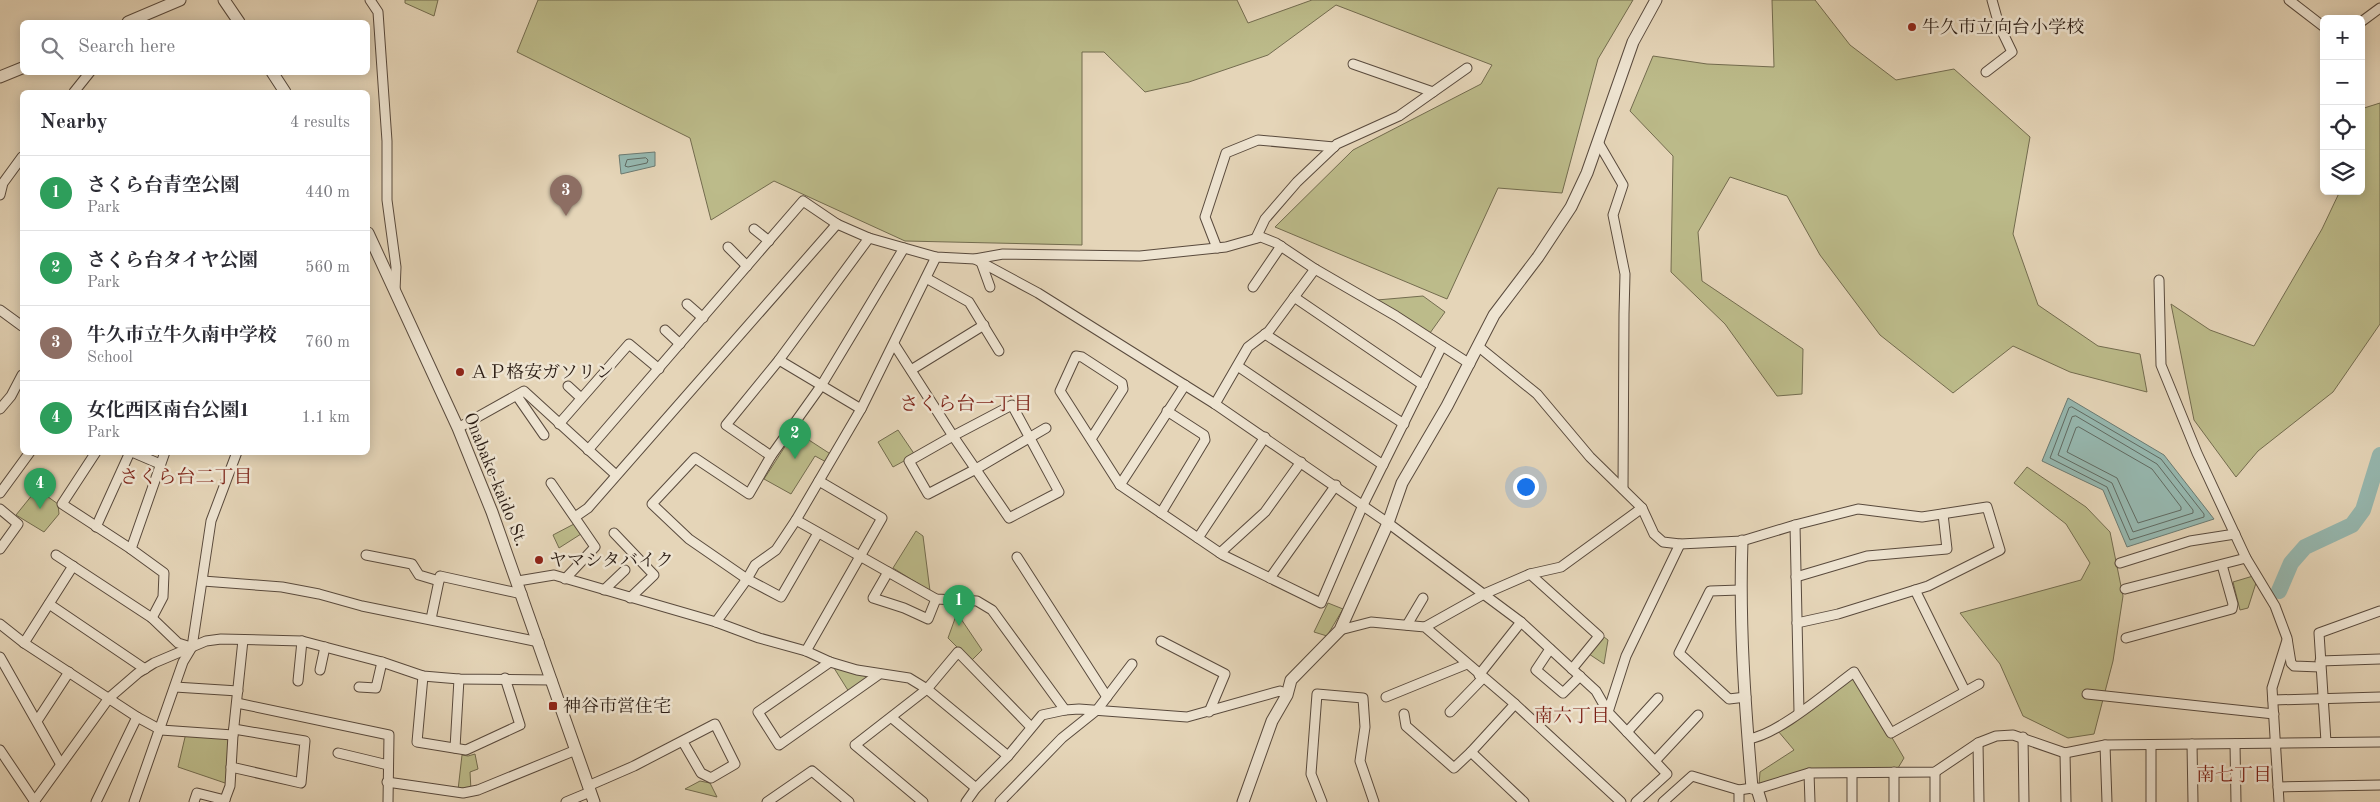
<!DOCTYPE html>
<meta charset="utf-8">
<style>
:root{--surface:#fff;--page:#f2f2f3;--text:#2b2b33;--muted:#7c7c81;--line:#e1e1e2;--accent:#8f2418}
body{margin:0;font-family:"Old Standard TT","Noto Serif JP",serif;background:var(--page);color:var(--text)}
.controls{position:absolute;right:15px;top:15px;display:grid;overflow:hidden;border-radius:8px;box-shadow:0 2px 12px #0003}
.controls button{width:45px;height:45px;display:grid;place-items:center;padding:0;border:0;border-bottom:1px solid var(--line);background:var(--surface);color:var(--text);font:25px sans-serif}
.you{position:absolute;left:1525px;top:486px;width:18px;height:18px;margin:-12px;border:4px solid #fff;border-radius:50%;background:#1a73e8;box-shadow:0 0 0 8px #1a73e833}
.badge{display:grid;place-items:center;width:32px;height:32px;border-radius:50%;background:var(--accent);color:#fff;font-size:16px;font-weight:700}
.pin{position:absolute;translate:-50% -41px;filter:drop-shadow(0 1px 2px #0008)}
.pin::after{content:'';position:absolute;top:26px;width:18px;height:15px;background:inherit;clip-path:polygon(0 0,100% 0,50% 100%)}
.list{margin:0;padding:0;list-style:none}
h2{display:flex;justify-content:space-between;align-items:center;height:65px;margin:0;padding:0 20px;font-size:21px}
h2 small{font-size:16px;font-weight:400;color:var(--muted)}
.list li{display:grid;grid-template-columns:32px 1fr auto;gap:15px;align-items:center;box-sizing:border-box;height:75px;padding:0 20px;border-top:1px solid var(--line)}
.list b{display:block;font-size:19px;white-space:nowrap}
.list p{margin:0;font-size:16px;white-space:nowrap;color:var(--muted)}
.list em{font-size:16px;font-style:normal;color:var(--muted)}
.icon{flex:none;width:28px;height:28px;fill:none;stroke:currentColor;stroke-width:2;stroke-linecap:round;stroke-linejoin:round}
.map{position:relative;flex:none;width:2380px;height:802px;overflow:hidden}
.search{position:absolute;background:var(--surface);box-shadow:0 2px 12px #0003;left:20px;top:20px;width:350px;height:55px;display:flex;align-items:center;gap:12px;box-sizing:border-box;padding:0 18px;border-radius:8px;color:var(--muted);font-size:19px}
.panel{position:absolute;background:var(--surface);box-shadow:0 2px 12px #0003;left:20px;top:90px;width:350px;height:365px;border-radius:8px}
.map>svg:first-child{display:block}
.green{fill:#bcbb8a;stroke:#736c4f}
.water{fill:#96b8b0;stroke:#6b7a72}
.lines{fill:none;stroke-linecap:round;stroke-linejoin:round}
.shore{stroke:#606a62;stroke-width:1}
.river{stroke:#96b8b0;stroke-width:16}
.minor-casing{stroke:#594a3d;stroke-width:11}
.tertiary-casing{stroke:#594a3d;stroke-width:13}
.minor{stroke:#eee4d1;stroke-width:9}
.tertiary{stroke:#eee4d1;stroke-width:11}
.poi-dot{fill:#8f2418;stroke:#eee4d1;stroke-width:2}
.labels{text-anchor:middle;stroke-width:5;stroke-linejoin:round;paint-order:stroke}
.poi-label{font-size:18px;fill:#2a1c14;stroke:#eee4d1;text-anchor:start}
.street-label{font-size:18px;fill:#2a1c14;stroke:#eee4d1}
.neighbourhood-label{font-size:19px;fill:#7a1f14;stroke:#eee4d1}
</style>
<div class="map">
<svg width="2380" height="802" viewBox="0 0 2380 802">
<rect width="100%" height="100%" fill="#e5d5b8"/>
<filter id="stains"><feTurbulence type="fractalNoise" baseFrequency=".004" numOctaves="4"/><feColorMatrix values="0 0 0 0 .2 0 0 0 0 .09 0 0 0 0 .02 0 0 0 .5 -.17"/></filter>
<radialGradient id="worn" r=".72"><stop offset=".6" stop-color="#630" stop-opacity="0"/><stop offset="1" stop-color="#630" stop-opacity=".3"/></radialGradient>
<g class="green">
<polygon points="405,0 438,0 434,16 405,3"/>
<polygon points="538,0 1237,0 1248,23 1312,0 1633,0 1598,59 1562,193 1498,188 1447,299 1275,227 1353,150 1481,84 1492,65 1336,5 1268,55 1189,82 1145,92 1104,52 1082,52 1082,245 905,241 774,181 711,220 690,138 517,52"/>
<polygon points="1772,0 1815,0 1850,45 1896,80 1954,69 2030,137 2013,234 2038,305 2098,346 2140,354 2147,392 2070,372 2013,346 1953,393 1880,335 1820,255 1787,196 1730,177 1698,232 1702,281 1803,349 1802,394 1777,396 1725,324 1671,272 1673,156 1630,111 1653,56 1707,64 1774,67"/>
<polygon points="2380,103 2380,324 2333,392 2258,451 2236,477 2194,420 2171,304 2210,330 2254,346 2322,229 2340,191 2361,191 2361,109"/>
<polygon points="1423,296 1445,312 1430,333 1377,300"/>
<polygon points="898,430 915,455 893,467 878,442"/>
<polygon points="795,431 832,455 828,463 815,456 791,494 764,479"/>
<polygon points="2027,467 2086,507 2110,532 2123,596 2113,661 2094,734 2068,738 2023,716 2000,664 1960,613 2081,580 2090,563 2066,524 2014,483"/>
<polygon points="37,489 58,504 59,514 44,532 16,515"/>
<polygon points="574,524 581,534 559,548 553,535"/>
<polygon points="916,531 923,536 930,591 893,568"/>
<polygon points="2253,576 2256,583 2248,608 2240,610 2233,582"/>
<polygon points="1328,603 1343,609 1327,636 1314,632"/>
<polygon points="957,613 982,650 971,661 948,638"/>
<polygon points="1604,637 1608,640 1604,664 1589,654"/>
<polygon points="834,668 866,676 868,680 849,692"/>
<polygon points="1855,675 1904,758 1898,768 1829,769 1759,785 1760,772 1794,750 1778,731"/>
<polygon points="186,733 231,735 228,784 178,767"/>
<polygon points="475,754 478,769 470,772 471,790 458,790 462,755 468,756"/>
<polygon points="700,781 710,783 717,797 685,789"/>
</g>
<g class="water">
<polygon points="655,152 655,166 621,174 619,155"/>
<polygon points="2068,398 2164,455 2214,519 2127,547 2103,490 2042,461"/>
</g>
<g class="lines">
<g class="shore">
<polygon points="646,158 648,160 647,163 628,167 625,166 627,160"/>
<polygon points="2072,407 2161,459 2204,514 2204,517 2130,540 2107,487 2050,458 2069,408"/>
<polygon points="2076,416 2157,464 2193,510 2193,513 2133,532 2112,483 2058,455 2072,417"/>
<polygon points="2079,427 2152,469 2181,507 2181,510 2138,523 2117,478 2067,452 2076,428"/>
</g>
<polyline class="river" points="2279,591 2291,563 2305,547 2352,525 2363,510 2380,455"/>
<g class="minor-casing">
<g id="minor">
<polyline points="370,0 378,12 387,141 387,200 396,267 395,291"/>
<polyline points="2289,0 2324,27"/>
<polyline points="2361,22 2380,8"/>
<polyline points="1353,64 1433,92"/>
<polyline points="1986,72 2012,52 1999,25 1992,0"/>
<polyline points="74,92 90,72"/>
<polyline points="1598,142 1623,185 1613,215 1625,274 1624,314 1623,489"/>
<polyline points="0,195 3,183 22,157"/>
<polyline points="754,229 769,241"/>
<polyline points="1256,238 1265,219 1297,182 1337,144 1399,116 1467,68"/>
<polyline points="728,247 747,266"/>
<polyline points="1217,248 1205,217 1226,153 1258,140 1334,147"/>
<polyline points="975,259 1038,293 1215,404 1388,523 1521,622 1596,691 1608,712"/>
<polyline points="981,262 990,287"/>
<polyline points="926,278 969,302 999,351"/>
<polyline points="2159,280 2161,365 2197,453 2246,558 2275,606 2287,638 2291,663 2294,666 2320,667"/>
<polyline points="1253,287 1281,246"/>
<polyline points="1294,297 1423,385"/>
<polyline points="687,304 703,318"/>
<polyline points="0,310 22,326"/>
<polyline points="665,330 680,344"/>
<polyline points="1265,334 1404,424"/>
<polyline points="894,344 953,436 909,461 928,494 976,469 1046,428"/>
<polyline points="1479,347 1537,394 1590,457 1642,508 1654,534 1663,542 1680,544 1742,541 1795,525 1858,509 1922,517 1987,507 2000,550 1928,586 1838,614 1797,623"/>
<polyline points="779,360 861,409"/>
<polyline points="1239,367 1383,465"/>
<polyline points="911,370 984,325"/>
<polyline points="568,386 581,398"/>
<polyline points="517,396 544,435"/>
<polyline points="1215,404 1248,347 1269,331 1315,269"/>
<polygon points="1012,405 1059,492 1009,518 953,436"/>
<polyline points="0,409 11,396 22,375"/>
<polyline points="559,424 629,344 659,369"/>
<polyline points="458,428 524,391 616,475"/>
<polyline points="1091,439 1123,389 1122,383 1082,357 1076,356 1060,391 1120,485 1223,555 1321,603 1363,505 1442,346"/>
<polyline points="588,450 803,201 837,224 869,238 936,257 975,259 1003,254 1140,256 1226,247 1261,237 1276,243 1315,269 1396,316 1470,364"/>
<polyline points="96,452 62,504 131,549"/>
<polyline points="132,452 160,464"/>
<polyline points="771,456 726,425 779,360 869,238"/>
<polyline points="551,483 595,547 565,579"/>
<polyline points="1120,485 1185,385"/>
<polyline points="0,493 30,452"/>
<polyline points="0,509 18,524 0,549"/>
<polyline points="1161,513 1205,440 1204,435 1167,411"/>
<polyline points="575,517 588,508 837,224"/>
<polyline points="796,520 936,599 977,601 992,610 1065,710"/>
<polyline points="1795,525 1799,712"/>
<polyline points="96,527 130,452"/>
<polyline points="614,533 654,575 630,598"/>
<polyline points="818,533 781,597 747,579 689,539 652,504 695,458 749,494 771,456 821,386 904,248"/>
<polyline points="1198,538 1265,437"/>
<polyline points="1220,553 1265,512 1301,462"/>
<polyline points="56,555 152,618 178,643 191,647"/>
<polyline points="366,555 412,564 419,575 439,581"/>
<polyline points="1017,557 1107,697"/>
<polyline points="2120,563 2190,541 2235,534"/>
<polyline points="888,572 873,598 904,608 928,619 936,599"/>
<polyline points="1530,574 1599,636 1572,669"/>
<polyline points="1796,577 1867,556 1947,549 1943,514"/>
<polyline points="1270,578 1336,485"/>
<polyline points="203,581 282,587 319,594 362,606 539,642"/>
<polyline points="518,581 554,575 716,622 759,638 806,651 830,662 857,670 909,678 927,689 1008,756"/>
<polyline points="2125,589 2246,558"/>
<polyline points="604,590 625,570"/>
<polyline points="1740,590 1710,591 1679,653 1729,699 1746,697"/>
<polyline points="1915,590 1965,691"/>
<polyline points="49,604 145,669"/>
<polyline points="152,618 163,597 164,573 131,549 165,452"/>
<polyline points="431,619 440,576 522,594"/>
<polyline points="716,622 747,579 755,565 776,550 796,520 861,409 936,257"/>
<polyline points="0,624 24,643 137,717 161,730 233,735"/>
<polyline points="1407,625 1423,598"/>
<polyline points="1425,627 1484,594 1530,574 1561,567 1642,508"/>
<polyline points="1340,630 1371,622 1425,627 1515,704 1621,802"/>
<polyline points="2126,638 2232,609 2233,604 2222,565"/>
<polyline points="1161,641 1225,674 1209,712"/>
<polyline points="24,643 73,566"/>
<polyline points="1550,649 1536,670 1563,693 1580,676"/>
<polyline points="806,651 882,518 819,481"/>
<polyline points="0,657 60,763"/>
<polyline points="2320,661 2380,659"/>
<polyline points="830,662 758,712 779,745 878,675"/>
<polyline points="320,670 325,647"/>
<polyline points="1479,675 1521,622"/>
<polyline points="423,676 417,742 466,750 520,725 505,678"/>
<polyline points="298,681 302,641"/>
<polyline points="175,687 238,691"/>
<polyline points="359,687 376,688 382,662"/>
<polyline points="2087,694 2274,714"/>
<polyline points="1386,697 1467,664"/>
<polyline points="2273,700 2380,697"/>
<polyline points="237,703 389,735 388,802"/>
<polyline points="1450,712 1483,678"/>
<polyline points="1404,714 1406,726 1454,768 1471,752 1524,802"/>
<polyline points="892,718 976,788"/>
<polyline points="37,721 69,672"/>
<polyline points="1627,732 1658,698"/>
<polyline points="2023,737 2024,802"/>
<path d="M1748,739c30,-4 80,-48 106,-67l37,61 88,-49"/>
<polyline points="2326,742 2319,633 2380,611"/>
<polyline points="1978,743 1979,802"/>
<polyline points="2192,744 2193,802"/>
<polyline points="2235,744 2236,802"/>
<polyline points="2105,745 2107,802"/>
<polyline points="2151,745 2151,802"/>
<polyline points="455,748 459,679"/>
<polyline points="0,750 35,802"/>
<polyline points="1471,752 1515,704"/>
<polyline points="338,753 388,765"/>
<polyline points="2065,753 2066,802"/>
<polyline points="1655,761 1698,715"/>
<polyline points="231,767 301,783 305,741 234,729"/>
<polyline points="1894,772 1894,802"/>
<polyline points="1935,772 1935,802"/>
<polyline points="1809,773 1810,802"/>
<polyline points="1852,774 1852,802"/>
<polyline points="387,782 463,793 478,790 576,750"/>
<polyline points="588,786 634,766 715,724 735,764 711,778 701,773 683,742"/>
<polyline points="2278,787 2380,785"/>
<polyline points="1757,789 1809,773 1935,772 1978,743 1996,736 2013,735 2065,753 2105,745 2380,742"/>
<polyline points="1739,790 1739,802"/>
<polyline points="34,802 109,698 138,673 154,663 206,641 221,639 302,641 382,662 423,676 459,679 552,680"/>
<polyline points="96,802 137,717"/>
<polyline points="134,802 183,662 192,647 211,521 237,452"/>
<polyline points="194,802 197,793 225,800"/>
<polyline points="224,802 230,786 233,735 243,640"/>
<polyline points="566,802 590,792"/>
<polyline points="767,802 812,771 849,802"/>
<polyline points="923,802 855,745 927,689 958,652 1031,727"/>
<polyline points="966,802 976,788 1008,756 1042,715 1065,710 1079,709 1187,717 1280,691 1287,695"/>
<polyline points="1000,802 1062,738 1097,710 1132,664"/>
<polyline points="1322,802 1311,774 1317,694 1363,698 1365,727 1360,761 1374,802"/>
<polyline points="1636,802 1667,774 1608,712 1626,656 1680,544"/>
<polyline points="1663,802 1692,776 1739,790 1752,788"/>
<polyline points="2279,802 2272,688 2287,640"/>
</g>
</g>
<g class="tertiary-casing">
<g id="tertiary">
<polyline points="224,0 239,22"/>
<polyline points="128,22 180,0"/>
<polyline points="272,72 285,92"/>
<polyline points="0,77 22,68"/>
<polyline points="368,233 458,428 492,512 594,802"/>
<path d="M1742,541c-3,82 3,165 10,247l5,1 4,13"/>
<polyline points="1243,802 1272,721 1287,695 1291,680 1340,630 1388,523 1402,483 1447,406 1494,315 1538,257 1571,207 1587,173 1633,42 1656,0"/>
</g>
</g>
<use href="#minor" class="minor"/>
<use href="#tertiary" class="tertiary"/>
</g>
<g class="poi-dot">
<circle cx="1912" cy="27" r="5"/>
<circle cx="460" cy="372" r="5"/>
<circle cx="539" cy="560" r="5"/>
<rect x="548" y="701" width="10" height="10" rx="2.5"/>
</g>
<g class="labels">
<g class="poi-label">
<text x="1922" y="33">牛久市立向台小学校</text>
<text x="470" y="378">ＡＰ格安ガソリン</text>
<text x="549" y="566">ヤマシタバイク</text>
<text x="563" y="712">神谷市営住宅</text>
</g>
<g class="street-label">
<text transform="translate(496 479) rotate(68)" y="6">Onabake-kaido St.</text>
</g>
<g class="neighbourhood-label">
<text x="966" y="410">さくら台一丁目</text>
<text x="186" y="483">さくら台二丁目</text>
<text x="1572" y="722">南六丁目</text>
<text x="2234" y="781">南七丁目</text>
</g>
</g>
<rect width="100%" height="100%" filter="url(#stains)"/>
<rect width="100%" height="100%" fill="url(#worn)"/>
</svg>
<div class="controls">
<button>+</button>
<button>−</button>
<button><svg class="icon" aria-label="locate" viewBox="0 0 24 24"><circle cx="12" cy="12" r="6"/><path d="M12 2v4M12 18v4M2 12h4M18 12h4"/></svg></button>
<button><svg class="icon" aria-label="layers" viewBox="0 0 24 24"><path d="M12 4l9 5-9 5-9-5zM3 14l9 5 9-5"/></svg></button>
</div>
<div class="you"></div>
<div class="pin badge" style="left:959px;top:626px;background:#2e9e5b">1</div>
<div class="pin badge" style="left:795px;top:459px;background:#2e9e5b">2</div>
<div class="pin badge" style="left:566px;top:216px;background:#8d6e63">3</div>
<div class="pin badge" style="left:40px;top:509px;background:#2e9e5b">4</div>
<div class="search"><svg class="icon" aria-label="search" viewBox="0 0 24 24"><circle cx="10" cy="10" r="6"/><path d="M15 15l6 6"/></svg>Search here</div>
<section class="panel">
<h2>Nearby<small>4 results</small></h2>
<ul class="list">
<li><span class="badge" style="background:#2e9e5b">1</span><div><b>さくら台青空公園</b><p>Park</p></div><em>440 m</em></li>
<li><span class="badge" style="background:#2e9e5b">2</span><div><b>さくら台タイヤ公園</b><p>Park</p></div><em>560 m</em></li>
<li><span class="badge" style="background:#8d6e63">3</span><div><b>牛久市立牛久南中学校</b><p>School</p></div><em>760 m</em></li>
<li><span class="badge" style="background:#2e9e5b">4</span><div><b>女化西区南台公園1</b><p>Park</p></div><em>1.1 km</em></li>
</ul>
</section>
</div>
